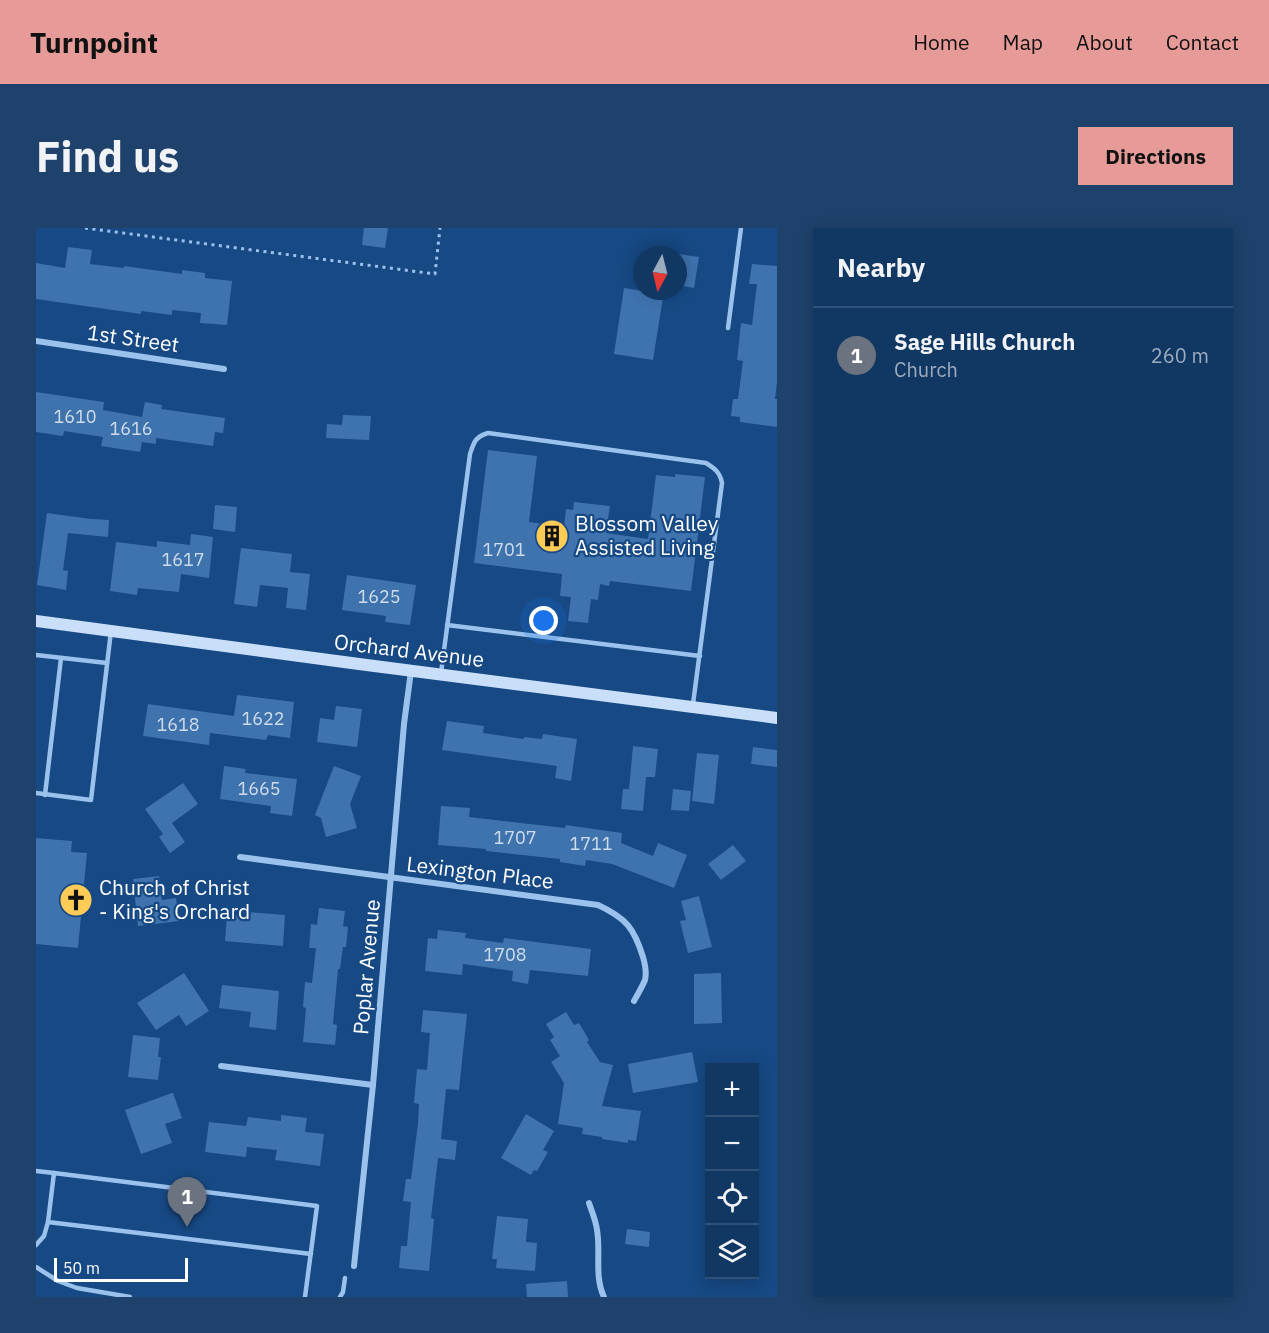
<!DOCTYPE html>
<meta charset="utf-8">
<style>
:root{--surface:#113763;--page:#1e426c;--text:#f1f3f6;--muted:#9cacbe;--line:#305178;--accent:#e69b98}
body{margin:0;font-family:"IBM Plex Sans",sans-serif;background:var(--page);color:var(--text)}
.controls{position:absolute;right:18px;bottom:18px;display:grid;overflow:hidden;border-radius:0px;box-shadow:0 3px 15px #0003}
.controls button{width:54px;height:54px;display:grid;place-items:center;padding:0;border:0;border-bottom:2px solid var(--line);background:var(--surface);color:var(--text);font:30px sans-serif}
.compass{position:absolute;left:597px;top:18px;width:54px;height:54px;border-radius:50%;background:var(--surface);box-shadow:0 3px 15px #0003;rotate:187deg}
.scale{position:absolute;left:18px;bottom:15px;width:134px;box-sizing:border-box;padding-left:6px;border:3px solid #fff;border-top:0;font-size:16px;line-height:21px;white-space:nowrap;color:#fff;-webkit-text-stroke:4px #174984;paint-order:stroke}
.you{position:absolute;left:508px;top:393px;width:21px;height:21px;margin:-15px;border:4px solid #fff;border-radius:50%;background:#1a73e8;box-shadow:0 0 0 9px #1a73e833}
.badge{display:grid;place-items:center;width:39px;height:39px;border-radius:50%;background:var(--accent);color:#fff;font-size:20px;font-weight:700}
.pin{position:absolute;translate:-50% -50px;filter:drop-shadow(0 2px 3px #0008)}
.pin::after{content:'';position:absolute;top:32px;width:21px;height:18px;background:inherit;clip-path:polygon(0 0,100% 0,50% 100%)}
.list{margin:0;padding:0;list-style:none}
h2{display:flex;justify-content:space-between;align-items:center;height:78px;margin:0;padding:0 24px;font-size:26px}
h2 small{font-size:20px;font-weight:400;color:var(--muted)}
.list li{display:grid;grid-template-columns:39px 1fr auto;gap:18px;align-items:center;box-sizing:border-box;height:96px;padding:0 24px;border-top:2px solid var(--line)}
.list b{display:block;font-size:22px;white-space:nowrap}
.list p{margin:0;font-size:20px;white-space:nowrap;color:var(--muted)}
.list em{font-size:20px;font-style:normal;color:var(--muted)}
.icon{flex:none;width:33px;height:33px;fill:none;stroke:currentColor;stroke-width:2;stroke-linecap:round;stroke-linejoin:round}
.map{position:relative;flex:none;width:741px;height:1069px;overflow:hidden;border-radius:0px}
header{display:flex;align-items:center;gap:36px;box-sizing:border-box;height:84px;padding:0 30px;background:var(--accent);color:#111}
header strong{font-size:28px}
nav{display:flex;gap:33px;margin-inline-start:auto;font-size:21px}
.intro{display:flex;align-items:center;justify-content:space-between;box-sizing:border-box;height:144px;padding:0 36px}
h1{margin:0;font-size:42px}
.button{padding:15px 27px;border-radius:0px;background:var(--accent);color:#111;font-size:21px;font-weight:700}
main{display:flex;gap:36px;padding:0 36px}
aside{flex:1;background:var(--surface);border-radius:0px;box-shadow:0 3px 15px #0003}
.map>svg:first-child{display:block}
.building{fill:#3f73ae}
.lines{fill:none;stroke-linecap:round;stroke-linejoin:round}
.path{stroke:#9bc2ed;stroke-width:3;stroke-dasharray:3 4.5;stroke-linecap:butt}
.lane{stroke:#9bc2ed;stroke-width:4.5}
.street{stroke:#9bc2ed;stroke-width:6}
.secondary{stroke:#c8def9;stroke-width:12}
.labels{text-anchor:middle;stroke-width:4.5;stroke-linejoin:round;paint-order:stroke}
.number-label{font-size:18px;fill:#cfdceb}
.street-label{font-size:21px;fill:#fff;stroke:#174984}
.poi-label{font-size:21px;fill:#fff;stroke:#174984;text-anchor:start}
</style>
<header>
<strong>Turnpoint</strong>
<nav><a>Home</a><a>Map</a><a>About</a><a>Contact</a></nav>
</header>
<div class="intro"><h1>Find us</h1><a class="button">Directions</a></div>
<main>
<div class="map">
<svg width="741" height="1069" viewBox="0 0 741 1069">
<rect width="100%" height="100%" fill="#174984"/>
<g class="building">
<polygon points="328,0 352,0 349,20 326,17"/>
<polygon points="32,19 56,22 54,36 88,40 88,38 146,46 146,42 169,45 169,50 196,53 191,97 164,95 165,85 136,82 136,87 105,83 105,86 0,71 0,35 29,40"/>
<polygon points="642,26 663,29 658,60 642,57"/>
<polygon points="716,36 741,38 741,154 739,171 741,171 741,199 704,194 704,189 695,188 697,171 702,171 707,133 701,132 705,95 716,97 721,56 713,56"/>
<polygon points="588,60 606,63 628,63 617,132 578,126"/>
<polygon points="0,164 68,174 67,182 106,189 109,174 126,177 125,181 189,190 187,205 179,204 177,218 120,210 120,216 106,214 104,224 65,218 67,209 28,203 27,208 0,204"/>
<polygon points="307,187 335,188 333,212 290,210 291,196 306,197"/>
<polygon points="452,222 501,228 493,294 528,299 530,281 537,282 538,274 574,278 570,305 612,311 620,247 639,249 639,246 669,249 655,363 574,353 573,358 564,356 562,372 555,371 552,395 532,393 535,369 524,368 526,346 438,335"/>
<polygon points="179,277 201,279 199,304 177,301"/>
<polygon points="11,285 55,291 73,292 72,309 32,305 27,342 32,343 30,362 1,357"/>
<polygon points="155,306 177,309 173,350 145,346 143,364 102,360 101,367 74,363 80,314 121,319 121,313 154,317"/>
<polygon points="205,320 256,326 254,344 274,346 270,382 250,380 252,360 224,357 221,379 198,376"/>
<polygon points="311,347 380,357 374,397 349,394 350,388 306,382"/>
<polygon points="201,467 258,474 254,510 232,507 230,512 174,505 173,517 107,508 112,476 198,488"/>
<polygon points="300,478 326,481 321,519 281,514 284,490 298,492"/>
<polygon points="411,493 448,498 447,505 488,511 488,509 506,511 507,506 541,511 535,553 519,550 521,538 406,522"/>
<polygon points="597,518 622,521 619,549 610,549 607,583 585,581 587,561 593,561"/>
<polygon points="717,519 741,522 741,539 715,536"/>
<polygon points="661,525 683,527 678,576 656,573"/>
<polygon points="188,538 210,541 209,545 261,551 256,588 234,585 235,578 184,571"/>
<polygon points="298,538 325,548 314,576 321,600 290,609 285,590 279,587"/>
<polygon points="147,555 162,576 136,595 149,614 134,625 123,609 127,606 109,581"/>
<polygon points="637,561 655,563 653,583 635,582"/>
<polygon points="405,578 434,580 433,589 529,600 530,597 586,605 585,615 617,628 622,615 651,627 638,660 576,636 550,632 549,638 524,634 524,631 450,623 450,621 402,617"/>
<polygon points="0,610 36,613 35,624 51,625 42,720 0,716"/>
<polygon points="697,617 710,633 685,652 672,636"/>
<polygon points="123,648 126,672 140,670 143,693 102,698 97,651"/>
<polygon points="663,668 676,719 652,725 644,693 650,692 645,673"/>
<polygon points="283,680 309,683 307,698 312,699 310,719 307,719 304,741 302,741 297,796 301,797 299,817 267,814 270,780 267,779 269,754 276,755 280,720 273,720 275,696 281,697"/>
<polygon points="210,684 249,687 247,718 189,713 191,687 210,688"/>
<polygon points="402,702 430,705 429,710 467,715 468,710 555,721 552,748 494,742 492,756 476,753 477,743 427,736 426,747 389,743 392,710 401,711"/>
<polygon points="148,745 173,783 150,798 143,787 120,802 101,775"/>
<polygon points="685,745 686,795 658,796 658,746"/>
<polygon points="186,757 243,763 240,802 213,799 215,784 183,780"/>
<polygon points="387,782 431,786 423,862 410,861 405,911 421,913 419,932 402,930 395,990 398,991 393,1043 363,1040 365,1018 371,1018 375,974 367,973 370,951 375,951 382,895 383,876 378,875 381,841 391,842 394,805 385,804"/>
<polygon points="530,784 538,797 543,795 553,812 551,814 564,834 577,837 566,878 605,883 600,913 592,912 592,915 566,911 566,909 546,906 547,900 522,896 528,855 515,834 524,828 514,812 518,809 510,796"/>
<polygon points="97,807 124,810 122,829 125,829 122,852 92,849"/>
<polygon points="656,824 662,854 597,865 592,836"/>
<polygon points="136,865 137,865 146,890 129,896 136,915 105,926 89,882"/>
<polygon points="490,886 518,903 507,922 512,924 501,943 498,942 495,947 465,930"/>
<polygon points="245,887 271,890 269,904 288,906 284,938 239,932 241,922 211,919 210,929 169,924 173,894 210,898 212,889 245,893"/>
<polygon points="461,988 492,991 490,1014 501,1015 499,1043 460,1040 461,1031 456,1031"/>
<polygon points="591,1001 614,1004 613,1019 589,1016"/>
<polygon points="531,1053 532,1069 491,1069 490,1056"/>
</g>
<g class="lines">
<polyline class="path" points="49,0 399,46 404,0"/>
<g class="lane">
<polyline points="692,100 705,0"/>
<polyline points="411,397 664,428"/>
<polyline points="0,427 71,435"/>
<path d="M405,445l29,-219c4,-12 5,-17 18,-21l218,30c8,5 14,9 16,20l-29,221"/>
<polyline points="0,565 55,572 75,403"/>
<polyline points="9,567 25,430"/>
<polyline points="0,943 18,945"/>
<polyline points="0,1017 8,1008 12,994"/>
<polyline points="0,1039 22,1053 41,1060 94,1069"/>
<polyline points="269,1069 281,978 18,945 12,994 275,1026"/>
<polyline points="304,1069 307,1064 309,1050"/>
</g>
<g class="street">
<polyline points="0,113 188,141"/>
<path d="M204,629l358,48c28,13 36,23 45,52 2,7 4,15 2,23 -3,7 -7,14 -11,21"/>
<polyline points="185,838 337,857"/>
<path d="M553,975c3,9 7,18 8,27 4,23 -3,46 7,67"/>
<polyline points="318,1038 337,857 368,496 375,443"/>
</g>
<polyline class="secondary" points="0,393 323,436 741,490"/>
</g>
<defs>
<g id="building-disc" transform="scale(1.725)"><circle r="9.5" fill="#ffcb57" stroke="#174984"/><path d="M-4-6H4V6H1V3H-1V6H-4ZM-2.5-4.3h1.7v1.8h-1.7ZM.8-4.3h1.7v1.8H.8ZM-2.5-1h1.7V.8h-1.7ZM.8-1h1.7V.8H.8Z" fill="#111"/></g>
<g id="church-disc" transform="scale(1.725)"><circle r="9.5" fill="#ffcb57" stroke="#174984"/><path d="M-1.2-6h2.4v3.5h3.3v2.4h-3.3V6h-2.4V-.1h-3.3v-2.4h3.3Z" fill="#111"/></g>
</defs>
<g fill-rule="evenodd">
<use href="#building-disc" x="516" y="308"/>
<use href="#church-disc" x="40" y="672"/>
</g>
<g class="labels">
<g class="number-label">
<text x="39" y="195">1610</text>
<text x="95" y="207">1616</text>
<text x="468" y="328">1701</text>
<text x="147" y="338">1617</text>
<text x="343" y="375">1625</text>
<text x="227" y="497">1622</text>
<text x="142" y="503">1618</text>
<text x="223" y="567">1665</text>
<text x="479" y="616">1707</text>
<text x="555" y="622">1711</text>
<text x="469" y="733">1708</text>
</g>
<g class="street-label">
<text transform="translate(97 111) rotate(8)" y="7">1st Street</text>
<text transform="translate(373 423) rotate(7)" y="7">Orchard Avenue</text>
<text transform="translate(444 645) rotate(7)" y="7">Lexington Place</text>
<text transform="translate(331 739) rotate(-85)" y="7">Poplar Avenue</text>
</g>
<g class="poi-label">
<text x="539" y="303">Blossom Valley<tspan x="539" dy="24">Assisted Living</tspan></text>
<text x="63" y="667">Church of Christ<tspan x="63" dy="24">- King's Orchard</tspan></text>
</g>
</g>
</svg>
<div class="controls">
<button>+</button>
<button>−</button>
<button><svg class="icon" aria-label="locate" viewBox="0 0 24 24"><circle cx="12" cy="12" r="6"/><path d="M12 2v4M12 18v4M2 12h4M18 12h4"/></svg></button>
<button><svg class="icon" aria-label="layers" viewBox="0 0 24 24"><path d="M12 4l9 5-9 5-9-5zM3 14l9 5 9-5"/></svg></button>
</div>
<svg class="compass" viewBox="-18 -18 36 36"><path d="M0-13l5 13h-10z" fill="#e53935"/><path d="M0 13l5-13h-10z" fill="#9cacbe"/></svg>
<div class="scale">50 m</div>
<div class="you"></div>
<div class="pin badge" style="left:151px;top:999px;background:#6b7280">1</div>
</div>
<aside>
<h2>Nearby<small></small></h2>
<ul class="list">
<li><span class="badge" style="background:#6b7280">1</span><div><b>Sage Hills Church</b><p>Church</p></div><em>260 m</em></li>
</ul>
</aside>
</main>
